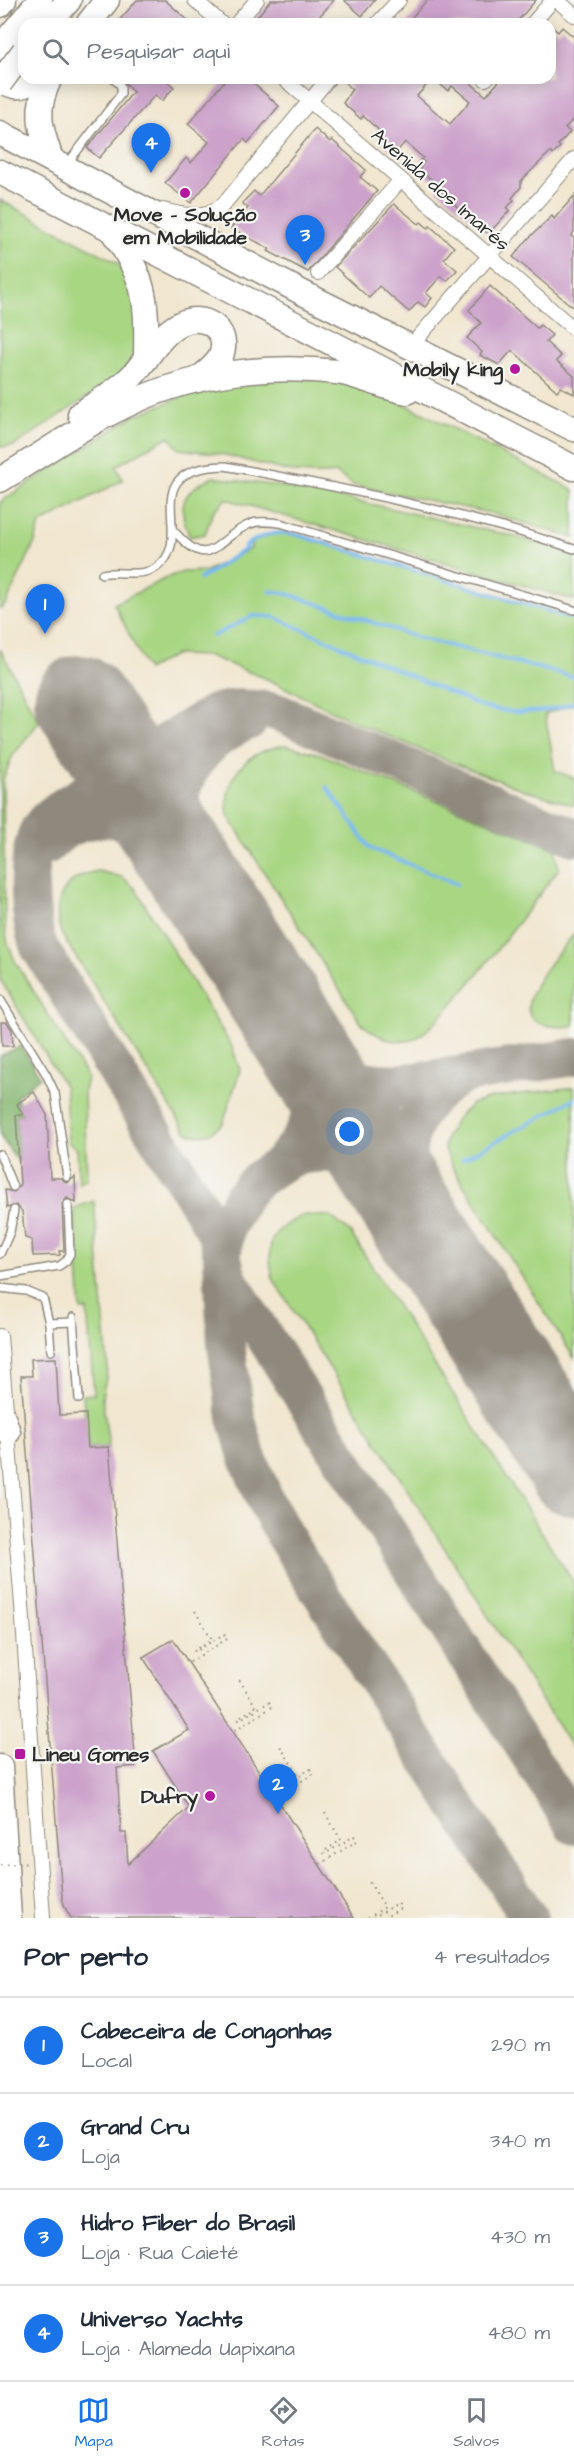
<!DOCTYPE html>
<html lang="pt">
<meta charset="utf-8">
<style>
:root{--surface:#fff;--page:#f2f2f3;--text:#1f2937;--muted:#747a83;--line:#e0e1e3;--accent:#1a73e8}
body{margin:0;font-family:"Architects Daughter",sans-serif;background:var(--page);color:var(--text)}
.you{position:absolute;left:350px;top:1132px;width:21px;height:21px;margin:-15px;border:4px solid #fff;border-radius:50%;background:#1a73e8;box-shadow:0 0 0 9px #1a73e833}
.badge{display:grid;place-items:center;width:39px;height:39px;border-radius:50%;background:var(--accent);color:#fff;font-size:20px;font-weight:700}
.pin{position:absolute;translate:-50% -50px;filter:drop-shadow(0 2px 3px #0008)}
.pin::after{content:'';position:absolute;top:32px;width:21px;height:18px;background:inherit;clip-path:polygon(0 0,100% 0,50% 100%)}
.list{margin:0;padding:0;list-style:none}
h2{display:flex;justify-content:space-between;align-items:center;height:78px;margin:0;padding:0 24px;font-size:26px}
h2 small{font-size:20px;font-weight:400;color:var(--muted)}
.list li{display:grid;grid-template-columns:39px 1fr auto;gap:18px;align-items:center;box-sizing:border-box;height:96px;padding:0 24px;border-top:2px solid var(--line)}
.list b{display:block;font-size:22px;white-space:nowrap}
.list p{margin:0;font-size:20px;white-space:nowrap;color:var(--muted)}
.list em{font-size:20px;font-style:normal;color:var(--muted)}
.icon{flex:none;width:33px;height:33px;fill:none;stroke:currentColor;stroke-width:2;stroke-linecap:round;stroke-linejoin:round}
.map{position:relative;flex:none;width:574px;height:1918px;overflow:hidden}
.search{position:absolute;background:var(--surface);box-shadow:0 3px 15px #0003;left:18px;right:18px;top:18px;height:66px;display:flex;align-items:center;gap:15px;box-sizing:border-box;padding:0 21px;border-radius:18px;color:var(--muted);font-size:22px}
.sheet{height:462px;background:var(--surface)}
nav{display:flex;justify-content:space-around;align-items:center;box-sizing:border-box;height:84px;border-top:2px solid var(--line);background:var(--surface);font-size:16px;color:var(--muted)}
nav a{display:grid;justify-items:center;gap:3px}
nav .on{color:var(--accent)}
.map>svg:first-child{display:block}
.green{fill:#a9d683;stroke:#6a8057;stroke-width:1.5}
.forest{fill:#86b771;stroke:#58714e;stroke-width:1.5}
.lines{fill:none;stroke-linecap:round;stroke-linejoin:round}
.stream{stroke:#7bbaef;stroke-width:4}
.taxiway{stroke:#8e887d;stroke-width:38}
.runway{stroke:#8e887d;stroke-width:92}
.building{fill:#cca2ca}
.lane-casing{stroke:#8e887d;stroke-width:10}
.street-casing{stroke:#8e887d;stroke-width:16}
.highway-casing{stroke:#8e887d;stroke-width:27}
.path{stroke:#8e887d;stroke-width:2;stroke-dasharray:1.5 4.5;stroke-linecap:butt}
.lane{stroke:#fff;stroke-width:7}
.street{stroke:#fff;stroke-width:14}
.highway{stroke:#fff;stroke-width:24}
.highway-bridge-casing{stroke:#8e887d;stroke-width:27;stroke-linecap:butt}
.path-bridge{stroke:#8e887d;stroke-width:2;stroke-dasharray:1.5 4.5;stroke-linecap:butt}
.highway-bridge{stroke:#fff;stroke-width:24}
.poi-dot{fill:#b5179e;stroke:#f6f6f2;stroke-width:2}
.labels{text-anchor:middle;stroke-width:4.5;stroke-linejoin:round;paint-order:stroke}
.street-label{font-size:20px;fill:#2b2b2b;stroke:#f6f6f2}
.poi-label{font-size:20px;font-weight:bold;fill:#2b2b2b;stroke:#f6f6f2;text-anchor:end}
</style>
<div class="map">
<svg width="574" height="1918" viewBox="0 0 574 1918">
<rect width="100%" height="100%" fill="#f6f6f2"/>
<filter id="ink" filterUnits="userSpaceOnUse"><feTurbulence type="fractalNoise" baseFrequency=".0167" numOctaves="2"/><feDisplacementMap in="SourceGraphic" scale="12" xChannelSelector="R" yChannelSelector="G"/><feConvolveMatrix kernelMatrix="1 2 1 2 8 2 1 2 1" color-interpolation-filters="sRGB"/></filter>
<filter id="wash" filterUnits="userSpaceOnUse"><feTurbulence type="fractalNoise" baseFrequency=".008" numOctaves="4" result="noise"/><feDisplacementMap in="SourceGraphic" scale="24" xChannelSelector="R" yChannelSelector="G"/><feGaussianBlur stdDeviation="1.35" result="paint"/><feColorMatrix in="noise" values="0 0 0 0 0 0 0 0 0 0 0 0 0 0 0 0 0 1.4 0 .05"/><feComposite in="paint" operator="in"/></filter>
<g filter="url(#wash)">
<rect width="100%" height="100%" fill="#f1e6cf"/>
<g class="green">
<polygon points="0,200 118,263 137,297 138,353 120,375 14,446 0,447"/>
<path d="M283,377l52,3 62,20 177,90v48l-84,-25 -137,-28 -17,-12c-39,6 -78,-11 -115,-19 -14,-2 -28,-3 -42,-5l-10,-13 -53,30 7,14 -83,44 -5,18 -29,62 -6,5v-107l132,-85 56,-23z"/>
<path d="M213,477l100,14 195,44 66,18v47l-348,-101 -13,13 -8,22 -15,3c-14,-31 -8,-47 23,-60z"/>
<polygon points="273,533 294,535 574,620 574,704 545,714 555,771 574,778 574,805 524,790 451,762 357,723 269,680 209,656 174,655 147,670 114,604 168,577 183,572 206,571 252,548 250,545 263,536"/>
<polygon points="0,649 39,722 12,757 3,780 5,930 8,944 16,963 87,1077 84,1092 87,1179 79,1183 77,1149 68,1142 65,1087 0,979"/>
<path d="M285,745l35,9 235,95 4,20c-22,28 -122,165 -147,171 -20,5 -36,-4 -51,-17l-133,-207c-6,-40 19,-65 57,-71z"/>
<path d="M98,871l24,6 13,11 97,159 8,23 -17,54 -13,9 -9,2 -10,-1 -6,-4 -123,-195c-12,-32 1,-58 36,-64z"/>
<path d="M574,934v92c-89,8 -25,-62 0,-92z"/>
<polygon points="574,1087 574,1358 454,1170 444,1148 446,1137 457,1118 472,1104 490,1098"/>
<polygon points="94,1201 108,1369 102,1396 109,1447 88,1448 83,1395 94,1394 87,1310 81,1310 74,1208"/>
<path d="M305,1215l25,1 20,16 224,351v168l-301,-472c-8,-36 -3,-50 32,-64z"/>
</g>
<polygon class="forest" points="21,1046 40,1077 16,1097 23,1115 16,1115 19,1163 0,1136 0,1056"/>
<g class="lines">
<g class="stream">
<path d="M248,544c16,-10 28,-13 47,-10l279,85"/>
<polyline points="200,579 247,548 245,546"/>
<polyline points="270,591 285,593 419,638 574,677"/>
<path d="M213,636l40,-20 21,1 209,90c30,7 62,8 91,-5"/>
<polyline points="327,787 370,848 457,884"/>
<polyline points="463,1159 574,1099"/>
</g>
<g class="taxiway">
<path d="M574,837l-297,-125c-23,-4 -41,-6 -63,1 -44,26 -87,53 -129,80 -15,10 -34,19 -44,33 -17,24 -12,95 -2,121l173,279 6,12 10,41 346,547"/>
<path d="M48,845c23,-25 62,-34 94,-19 13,5 24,15 36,22"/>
<path d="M195,876c-6,-16 -14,-33 -16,-50 -6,-48 27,-88 70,-105"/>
<path d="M293,1029c52,68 97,56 172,45 -62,34 -62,74 -55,138"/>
<polyline points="465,1074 574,1057"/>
<polyline points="404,1083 258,1179 242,1197 226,1228 222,1260 226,1344 236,1417 247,1456 267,1504 288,1542 529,1918"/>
<path d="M287,1155c32,-33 29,-67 18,-108"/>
<path d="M289,1159c26,-8 59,-8 82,9 10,8 18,18 27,26"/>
</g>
<polyline class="runway" points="80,701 195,876 574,1470"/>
</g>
<g id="blocks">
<g class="building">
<polygon points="137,0 165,0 192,24 116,24"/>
<polygon points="271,0 334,0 318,18 324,24 251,24"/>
<polygon points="344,0 375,0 362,16"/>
<polygon points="427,0 536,0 515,24 406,24"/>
<polygon points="550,25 558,32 562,27 574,37 574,118 565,128 570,132 558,145 560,147 553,155 550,152 521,181 521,187 512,198 514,200 507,208 510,210 491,231 486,232 437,189 439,186 419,169 424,162 420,160 423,158 405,142 395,154 379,139 383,134 363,116 361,119 343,103 352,89 341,78 433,78 417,96 450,124 470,101 452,86 448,91 433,78 465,78 486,96 502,78 550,78"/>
<polygon points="121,78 164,78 174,87 162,101 155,95 99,158 87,148 133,92"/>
<polygon points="227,78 247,78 279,106 248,143 244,139 191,203 165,183 186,158 191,163 209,142 188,124"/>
<polygon points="315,129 330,142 332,140 366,170 360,177 377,191 308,272 268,251 270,249 231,228 248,208 242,203 254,191 259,196"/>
<polygon points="574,196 574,232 571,236 574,238 574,308 513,257 529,238 552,216 554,219"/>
<polygon points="394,204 419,224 421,222 428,228 430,226 454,247 444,259 457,270 447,281 441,276 426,293 432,298 425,307 418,302 409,312 379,286 369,298 335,267"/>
<polygon points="490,286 537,328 540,325 552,335 546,342 561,356 556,361 574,376 574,394 561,387 557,391 512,350 499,365 480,355 482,352 467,338 481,323 469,310"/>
<polygon points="1,1022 7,1022 12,1030 13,1046 2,1046"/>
<polygon points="34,1092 47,1115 50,1178 61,1178 67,1183 75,1177 76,1203 67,1198 62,1204 64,1251 59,1251 60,1255 33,1256 32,1240 25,1238 22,1211 16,1205 7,1208 5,1190 14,1192 20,1184 16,1115 23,1115 17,1104"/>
<polygon points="56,1358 59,1415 86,1414 88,1448 109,1447 136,1766 117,1768 121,1833 126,1833 128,1864 189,1807 153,1751 189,1730 143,1657 173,1639 354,1918 71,1918 65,1908 62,1897 21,1376 32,1376 31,1359"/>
</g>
</g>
</g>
<g filter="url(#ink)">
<use href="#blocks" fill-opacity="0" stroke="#8e887d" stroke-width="1.5"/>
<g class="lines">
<g class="lane-casing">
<g id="lane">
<polyline points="68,163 121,94 121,86 113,78"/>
<path d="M174,531c37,42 39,10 74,-6 9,-5 22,-3 32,-2l294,87"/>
<path d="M102,574c17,-4 40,4 55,-7 42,-29 -27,-99 68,-101 118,22 236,45 349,83"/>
<polyline points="0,999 46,1074 55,1093 67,1177"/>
<polyline points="0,1154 13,1187"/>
<polyline points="0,1254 10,1232 14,1210"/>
<polyline points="0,1276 59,1266 66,1261 70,1254 68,1204"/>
<polyline points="0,1288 26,1291 43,1298 49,1323"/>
<polyline points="73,1317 79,1399"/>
<polyline points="51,1351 49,1323 73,1322"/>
</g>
</g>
<g class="street-casing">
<g id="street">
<polyline points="195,0 222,24"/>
<polyline points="557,0 574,15"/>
<polyline points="236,24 257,0"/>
<polyline points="377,24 399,0"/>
<polyline points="532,24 553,0"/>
<polyline points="283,78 574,329"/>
<polyline points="485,79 487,78"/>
<path d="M163,210c22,6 41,9 60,-5l106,-127"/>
<polyline points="318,273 401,180"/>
<polyline points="409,348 574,159"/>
<polyline points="0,1336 22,1605 43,1918"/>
</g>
</g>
<g class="highway-casing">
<g id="highway">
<polyline points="0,5 4,0"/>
<polyline points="48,24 69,0"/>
<polyline points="88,24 107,0"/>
<polyline points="0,48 40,0"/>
<path d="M50,78c-16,31 -10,50 1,81"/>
<path d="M0,79c14,10 22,10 35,-1"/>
<polyline points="0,133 303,293 574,429"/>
<polyline points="0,172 574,468"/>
<path d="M111,229c36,52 36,69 35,130"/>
<path d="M80,414c18,-12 37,-23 52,-38 16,-17 28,-43 50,-53 22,-10 47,6 40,30 -3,11 -16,20 -25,27"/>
<path d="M0,480c44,-27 88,-58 135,-79 61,-28 135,-37 202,-29 23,3 46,16 70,20"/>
<polyline points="0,1409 8,1432"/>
<polyline points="0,1767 9,1918"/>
</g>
</g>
<g class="path">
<polyline points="190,1662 227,1639 224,1634 195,1652 194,1650 212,1639 195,1611"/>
<polyline points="235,1730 272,1707 269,1702 239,1720 238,1718 256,1707 239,1679"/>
<polyline points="276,1797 313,1774 310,1769 281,1787 279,1784 297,1773 280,1746"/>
<polyline points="320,1864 357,1841 354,1836 325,1854 323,1852 341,1840 325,1813"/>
<polyline points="368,1918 385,1907 368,1880"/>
<polyline points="373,1918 398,1903 401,1908 384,1918"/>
</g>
<use href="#lane" class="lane"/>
<use href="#street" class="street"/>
<use href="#highway" class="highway"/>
<g class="highway-bridge-casing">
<polyline id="highway-bridge" points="0,83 24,51"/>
</g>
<polyline class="path-bridge" points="0,1865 30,1863"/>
<use href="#highway-bridge" class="highway-bridge"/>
</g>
</g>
<g class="poi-dot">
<circle cx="185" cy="193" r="6"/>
<circle cx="515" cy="369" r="6"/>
<rect x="14" y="1748" width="12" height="12" rx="3"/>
<circle cx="210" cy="1796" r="6"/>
</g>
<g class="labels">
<g class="street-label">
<text transform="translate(441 189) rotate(41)" y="7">Avenida dos Imarés</text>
</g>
<g class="poi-label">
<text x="185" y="221" text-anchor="middle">Move - Solução<tspan x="185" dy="23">em Mobilidade</tspan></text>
<text x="503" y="376">Mobily king</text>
<text x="32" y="1761" text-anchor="start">Lineu Gomes</text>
<text x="198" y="1803">Dufry</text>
</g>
</g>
</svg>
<div class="you"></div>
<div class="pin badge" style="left:45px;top:634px">1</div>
<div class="pin badge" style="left:278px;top:1814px">2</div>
<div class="pin badge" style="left:305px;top:265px">3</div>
<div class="pin badge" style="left:151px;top:173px">4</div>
<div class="search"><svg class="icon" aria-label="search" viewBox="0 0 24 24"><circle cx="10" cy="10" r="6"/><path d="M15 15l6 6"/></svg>Pesquisar aqui</div>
</div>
<section class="sheet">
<h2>Por perto<small>4 resultados</small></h2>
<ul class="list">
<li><span class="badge">1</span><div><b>Cabeceira de Congonhas</b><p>Local</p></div><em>290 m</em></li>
<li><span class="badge">2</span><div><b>Grand Cru</b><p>Loja</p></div><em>340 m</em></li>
<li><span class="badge">3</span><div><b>Hidro Fiber do Brasil</b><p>Loja · Rua Caieté</p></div><em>430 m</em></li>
<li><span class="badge">4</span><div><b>Universo Yachts</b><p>Loja · Alameda Uapixana</p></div><em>480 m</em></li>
</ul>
</section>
<nav>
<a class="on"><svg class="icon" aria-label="map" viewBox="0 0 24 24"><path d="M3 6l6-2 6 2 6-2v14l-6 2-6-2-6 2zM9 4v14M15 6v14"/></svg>Mapa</a>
<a><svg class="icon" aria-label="directions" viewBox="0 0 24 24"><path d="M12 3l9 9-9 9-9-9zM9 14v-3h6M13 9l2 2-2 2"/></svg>Rotas</a>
<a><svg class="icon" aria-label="saved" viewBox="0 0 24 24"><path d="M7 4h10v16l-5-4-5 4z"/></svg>Salvos</a>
</nav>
